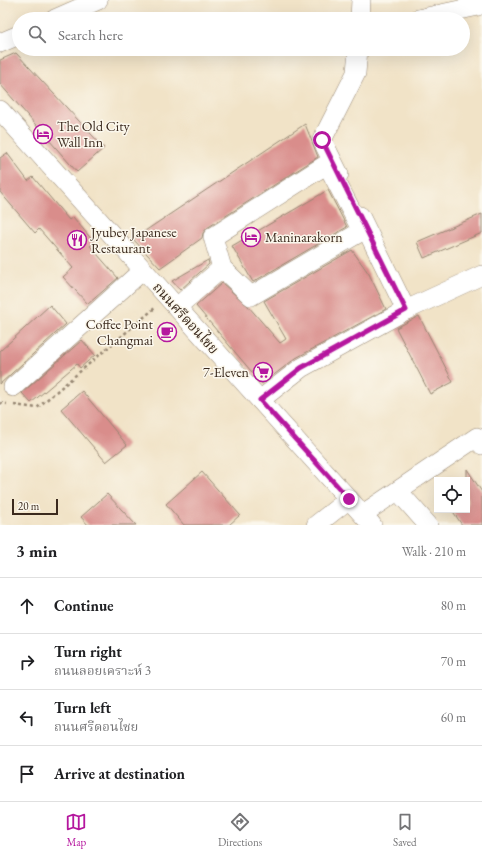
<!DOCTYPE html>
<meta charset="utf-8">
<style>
:root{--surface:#fff;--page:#f2f2f2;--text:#202124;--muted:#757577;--line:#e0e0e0;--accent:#b5179e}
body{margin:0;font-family:"EB Garamond","Noto Serif Thai",serif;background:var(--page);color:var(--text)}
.controls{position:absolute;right:12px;bottom:12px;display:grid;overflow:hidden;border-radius:0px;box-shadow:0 4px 16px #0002}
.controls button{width:36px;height:36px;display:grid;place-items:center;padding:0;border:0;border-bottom:1px solid var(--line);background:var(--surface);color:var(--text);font:20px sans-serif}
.scale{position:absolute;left:12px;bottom:10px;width:46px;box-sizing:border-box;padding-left:4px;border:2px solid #3b2a1e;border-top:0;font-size:11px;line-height:14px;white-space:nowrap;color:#3b2a1e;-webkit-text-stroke:3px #fbf7ec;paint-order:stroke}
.stop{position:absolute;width:12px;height:12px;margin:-9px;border:3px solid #b5179e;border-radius:50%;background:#fff}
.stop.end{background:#b5179e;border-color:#fff;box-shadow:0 1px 4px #0008}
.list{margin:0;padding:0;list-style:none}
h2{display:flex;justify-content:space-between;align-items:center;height:52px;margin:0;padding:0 16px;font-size:17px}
h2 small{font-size:13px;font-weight:400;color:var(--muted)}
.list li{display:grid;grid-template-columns:26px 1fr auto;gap:12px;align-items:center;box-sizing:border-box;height:56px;padding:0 16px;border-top:1px solid var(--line)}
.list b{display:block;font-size:15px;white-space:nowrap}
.list p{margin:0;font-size:13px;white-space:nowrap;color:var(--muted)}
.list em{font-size:13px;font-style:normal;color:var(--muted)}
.icon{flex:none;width:22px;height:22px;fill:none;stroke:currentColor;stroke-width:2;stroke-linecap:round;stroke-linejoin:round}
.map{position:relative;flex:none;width:482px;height:525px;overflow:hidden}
.search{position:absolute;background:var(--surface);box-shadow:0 4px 16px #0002;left:12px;right:12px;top:12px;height:44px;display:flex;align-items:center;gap:10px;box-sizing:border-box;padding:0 14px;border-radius:22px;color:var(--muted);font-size:15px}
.sheet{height:276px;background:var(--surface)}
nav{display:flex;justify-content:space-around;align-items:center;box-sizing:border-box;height:56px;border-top:1px solid var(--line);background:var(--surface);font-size:11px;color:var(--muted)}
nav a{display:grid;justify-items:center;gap:2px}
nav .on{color:var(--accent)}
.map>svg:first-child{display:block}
.building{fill:#d98d8b}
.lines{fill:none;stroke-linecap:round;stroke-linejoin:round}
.minor-casing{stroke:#968672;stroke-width:20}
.path{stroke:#968672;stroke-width:2.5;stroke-dasharray:3 3;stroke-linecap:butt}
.minor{stroke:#fff;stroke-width:19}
.route{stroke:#b5179e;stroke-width:5}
.labels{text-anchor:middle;stroke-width:3;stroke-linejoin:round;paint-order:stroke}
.poi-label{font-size:14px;fill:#3b2a1e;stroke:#fbf7ec;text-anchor:start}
.street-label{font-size:14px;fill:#3b2a1e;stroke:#fbf7ec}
</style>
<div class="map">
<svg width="482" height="525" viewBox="0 0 482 525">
<rect width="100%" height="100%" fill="#fbf7ec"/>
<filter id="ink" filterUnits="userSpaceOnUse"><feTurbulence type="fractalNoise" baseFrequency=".025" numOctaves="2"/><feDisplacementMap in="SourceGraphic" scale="8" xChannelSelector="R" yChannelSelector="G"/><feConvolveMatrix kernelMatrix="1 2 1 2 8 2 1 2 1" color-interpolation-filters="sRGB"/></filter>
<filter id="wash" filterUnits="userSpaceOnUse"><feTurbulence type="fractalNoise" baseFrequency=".012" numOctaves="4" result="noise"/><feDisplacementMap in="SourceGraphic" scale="16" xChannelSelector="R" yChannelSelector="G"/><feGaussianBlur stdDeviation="0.9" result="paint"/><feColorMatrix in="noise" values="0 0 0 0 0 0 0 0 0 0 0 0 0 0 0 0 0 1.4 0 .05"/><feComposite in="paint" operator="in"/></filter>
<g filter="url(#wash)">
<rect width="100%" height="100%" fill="#f1e3c7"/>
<g id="blocks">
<g class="building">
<polygon points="16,53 104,148 77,172 0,84 0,60"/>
<polygon points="305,124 318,157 207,228 203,233 202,238 160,268 133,239"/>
<polygon points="7,153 28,181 33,177 69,220 73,217 94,242 90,246 118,278 88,304 63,277 73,268 39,229 35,233 0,192 0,158"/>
<polygon points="328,190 347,227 253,282 232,246"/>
<polygon points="482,214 482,233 424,258 417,242"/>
<polygon points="352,250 369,274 386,309 296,358 262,384 196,306 222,283 248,306 280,343 286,339 264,301"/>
<polygon points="208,260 209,264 180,290 172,281"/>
<polygon points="50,305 66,324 0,384 0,351"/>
<polygon points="419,316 453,382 430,394 396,328"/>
<polygon points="82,340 95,355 80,368 77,364 31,403 22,393"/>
<polygon points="82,391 127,445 106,462 61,409"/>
<polygon points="467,469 482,492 482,525 462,525 452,510 467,510"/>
<polygon points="202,472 240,515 229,525 184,525 166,504"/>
<polygon points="107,494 136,525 88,525 81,517"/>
</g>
</g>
</g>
<g filter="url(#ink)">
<use href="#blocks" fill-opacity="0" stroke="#968672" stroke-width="1"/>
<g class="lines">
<g class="minor-casing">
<g id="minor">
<polyline points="55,19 98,0"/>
<polyline points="360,19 361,0"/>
<polyline points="418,19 478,6"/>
<polyline points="0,43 19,35"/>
<polyline points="0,110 372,525"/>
<polygon points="327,164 362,231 251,296 222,268 213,237"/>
<polyline points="339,174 322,140 356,73 358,49"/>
<polyline points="360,216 406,310"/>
<polyline points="177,307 222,268"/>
<polyline points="13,387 143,270"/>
<polyline points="260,400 301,368 406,310 482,275"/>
<polyline points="398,491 428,525"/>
<polyline points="363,514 477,437 482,445"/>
<polyline points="316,525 349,499"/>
</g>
</g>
<g class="path">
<polyline points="0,403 7,404"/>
<polyline points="14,405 37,408 156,307"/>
</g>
<use href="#minor" class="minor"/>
</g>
</g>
<g class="lines" filter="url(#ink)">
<polyline class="route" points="322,140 406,310 301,368 260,400 349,499"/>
</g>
<defs>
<g id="hotel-ring" transform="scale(1)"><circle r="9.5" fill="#fbf7ec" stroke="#b5179e" stroke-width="1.5"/><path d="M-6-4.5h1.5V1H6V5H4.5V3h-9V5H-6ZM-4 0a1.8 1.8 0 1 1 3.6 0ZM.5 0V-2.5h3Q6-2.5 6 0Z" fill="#b5179e"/></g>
<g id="restaurant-ring" transform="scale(1)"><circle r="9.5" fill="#fbf7ec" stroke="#b5179e" stroke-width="1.5"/><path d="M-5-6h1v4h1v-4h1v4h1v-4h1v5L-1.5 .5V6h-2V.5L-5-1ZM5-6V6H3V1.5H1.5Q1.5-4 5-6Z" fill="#b5179e"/></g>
<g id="cafe-ring" transform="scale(1)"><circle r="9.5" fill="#fbf7ec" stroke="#b5179e" stroke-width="1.5"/><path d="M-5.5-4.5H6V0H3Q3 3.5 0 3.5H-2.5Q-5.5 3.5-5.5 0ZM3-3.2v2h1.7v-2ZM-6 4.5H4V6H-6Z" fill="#b5179e"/></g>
<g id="supermarket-ring" transform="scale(1)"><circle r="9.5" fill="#fbf7ec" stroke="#b5179e" stroke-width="1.5"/><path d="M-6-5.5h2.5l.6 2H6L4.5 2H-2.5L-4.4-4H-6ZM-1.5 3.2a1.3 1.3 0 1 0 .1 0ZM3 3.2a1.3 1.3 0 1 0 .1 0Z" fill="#b5179e"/></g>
</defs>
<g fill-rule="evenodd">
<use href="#hotel-ring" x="43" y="134"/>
<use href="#hotel-ring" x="251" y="237"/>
<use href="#restaurant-ring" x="77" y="240"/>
<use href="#cafe-ring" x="167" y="332"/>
<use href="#supermarket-ring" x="263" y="372"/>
</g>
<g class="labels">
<g class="poi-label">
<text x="57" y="131">The Old City<tspan x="57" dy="16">Wall Inn</tspan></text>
<text x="91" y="237">Jyubey Japanese<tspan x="91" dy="16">Restaurant</tspan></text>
<text x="265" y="242">Maninarakorn</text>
<text x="153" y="329" text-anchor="end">Coffee Point<tspan x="153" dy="16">Changmai</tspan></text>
<text x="249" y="377" text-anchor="end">7-Eleven</text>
</g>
<g class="street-label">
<text transform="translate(186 318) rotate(48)" y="5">ถนนศรีดอนไชย</text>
</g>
</g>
</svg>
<div class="controls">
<button><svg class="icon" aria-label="locate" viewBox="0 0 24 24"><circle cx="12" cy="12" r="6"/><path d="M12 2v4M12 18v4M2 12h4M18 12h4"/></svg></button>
</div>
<div class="scale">20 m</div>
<div class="stop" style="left:322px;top:140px"></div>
<div class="stop end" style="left:349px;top:499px"></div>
<div class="search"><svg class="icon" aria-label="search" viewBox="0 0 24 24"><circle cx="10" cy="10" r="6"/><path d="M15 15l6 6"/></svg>Search here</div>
</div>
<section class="sheet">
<h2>3 min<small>Walk · 210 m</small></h2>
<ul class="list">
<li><svg class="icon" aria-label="ahead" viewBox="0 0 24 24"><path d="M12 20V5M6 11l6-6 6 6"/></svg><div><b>Continue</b></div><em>80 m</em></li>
<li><svg class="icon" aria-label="right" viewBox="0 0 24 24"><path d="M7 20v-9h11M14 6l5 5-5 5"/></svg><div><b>Turn right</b><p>ถนนลอยเคราะห์ 3</p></div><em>70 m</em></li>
<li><svg class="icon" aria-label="left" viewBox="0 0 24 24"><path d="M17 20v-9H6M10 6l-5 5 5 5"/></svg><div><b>Turn left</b><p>ถนนศรีดอนไชย</p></div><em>60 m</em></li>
<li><svg class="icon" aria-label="arrive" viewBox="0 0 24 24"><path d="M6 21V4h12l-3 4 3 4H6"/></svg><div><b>Arrive at destination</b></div></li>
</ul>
</section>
<nav>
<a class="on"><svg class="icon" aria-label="map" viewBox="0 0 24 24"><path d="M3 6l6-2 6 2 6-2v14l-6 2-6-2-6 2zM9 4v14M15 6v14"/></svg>Map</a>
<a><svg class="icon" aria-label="directions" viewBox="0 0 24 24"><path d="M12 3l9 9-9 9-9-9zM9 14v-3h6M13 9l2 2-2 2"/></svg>Directions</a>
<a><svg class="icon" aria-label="saved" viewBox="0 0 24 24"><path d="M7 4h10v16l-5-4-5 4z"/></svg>Saved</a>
</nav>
